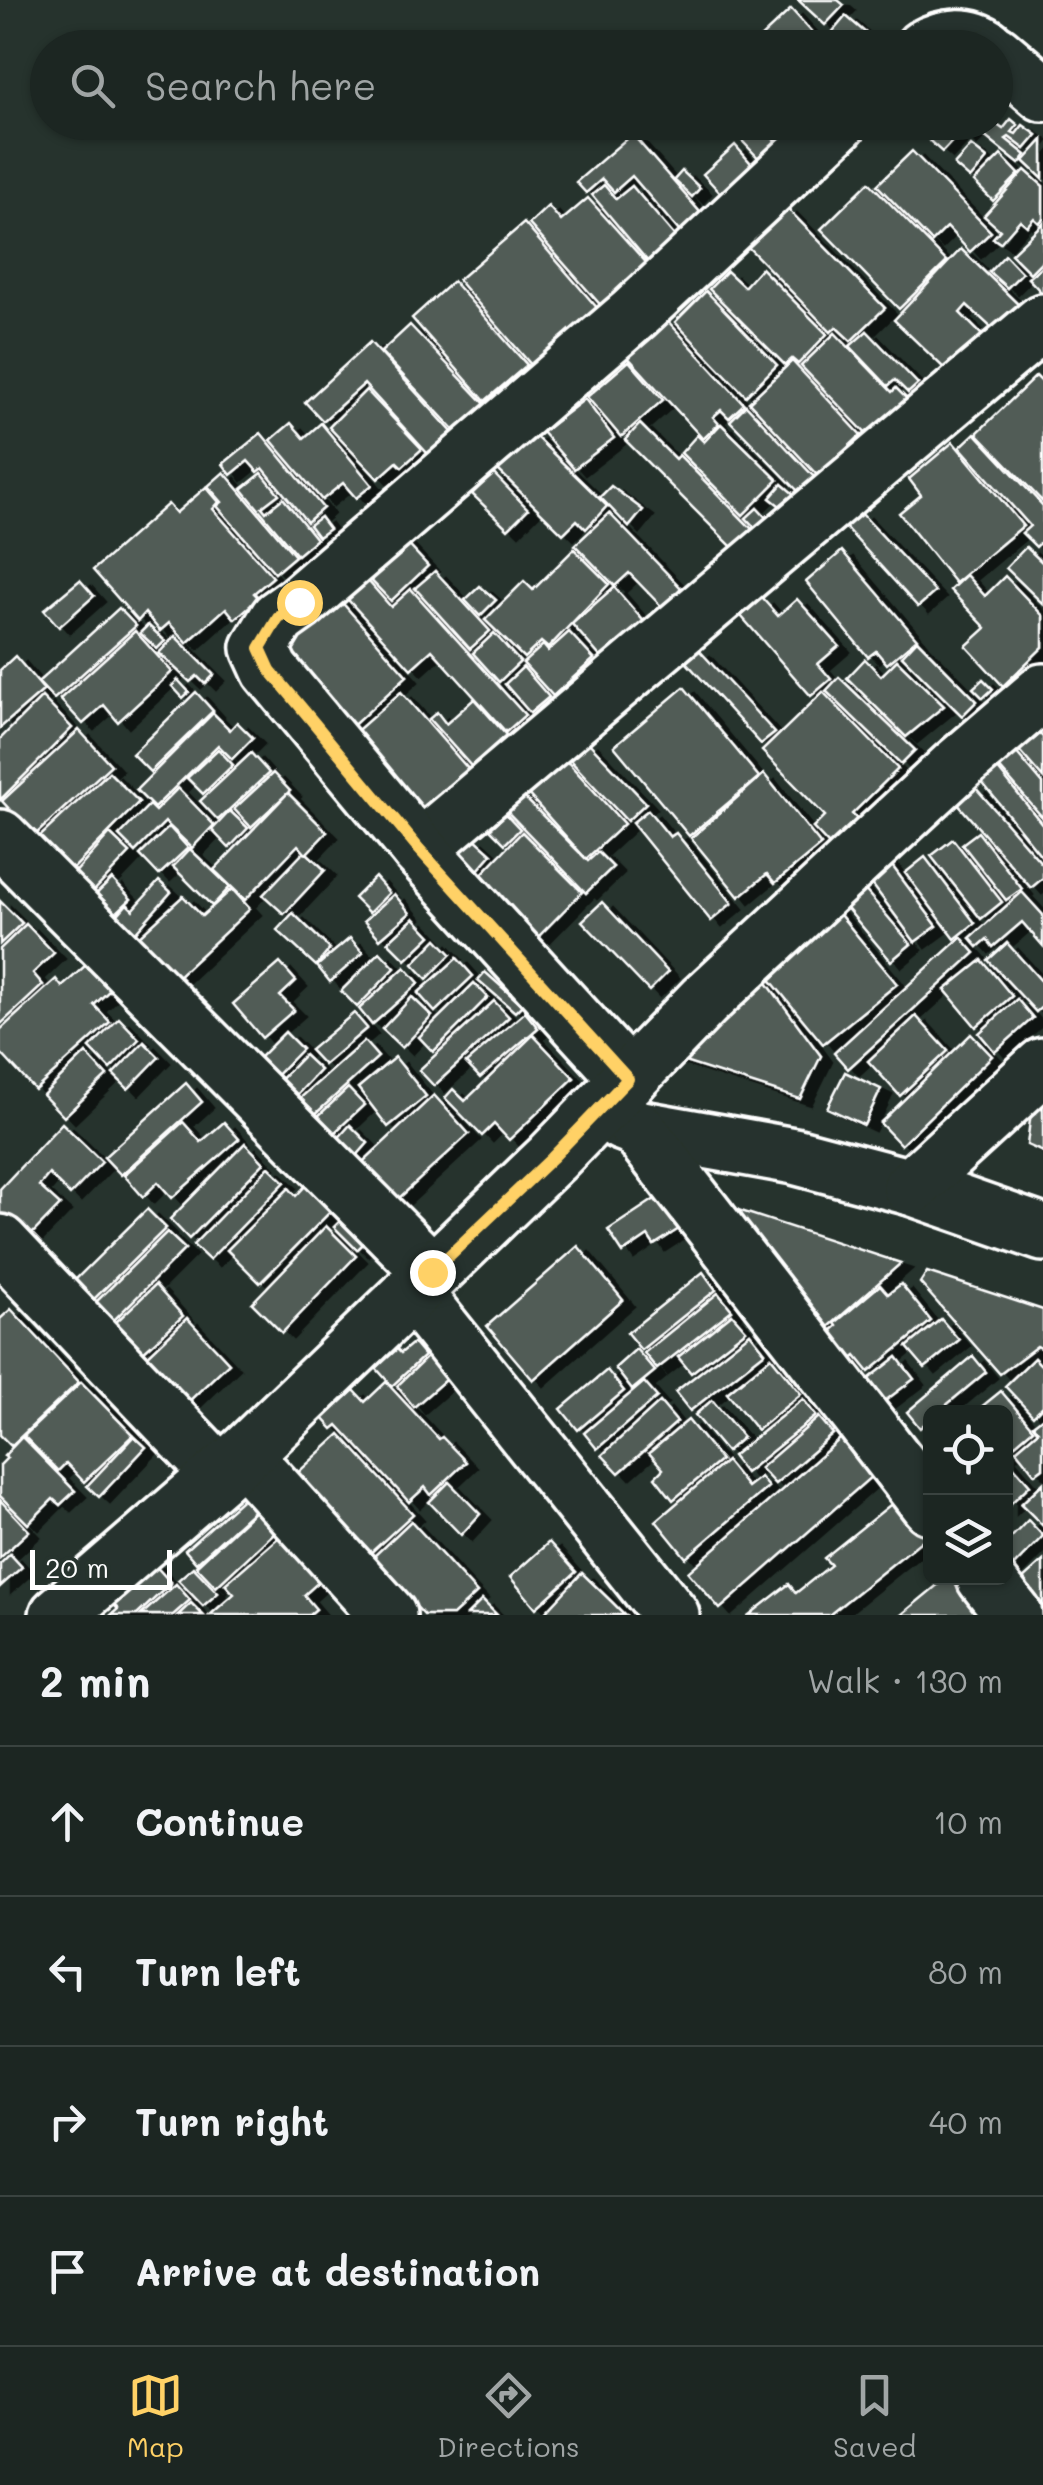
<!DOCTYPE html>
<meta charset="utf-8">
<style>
:root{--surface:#1c2622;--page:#252e2a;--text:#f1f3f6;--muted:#a0a5a5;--line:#3a4340;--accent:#ffd166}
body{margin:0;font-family:Mali,sans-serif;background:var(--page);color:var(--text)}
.controls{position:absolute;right:30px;bottom:30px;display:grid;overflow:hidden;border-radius:15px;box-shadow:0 2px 8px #0004}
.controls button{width:90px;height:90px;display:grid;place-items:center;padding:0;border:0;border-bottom:2px solid var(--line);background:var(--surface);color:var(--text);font:50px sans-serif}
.scale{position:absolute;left:30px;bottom:25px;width:142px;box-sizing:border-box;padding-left:10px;border:5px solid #fff;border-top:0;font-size:28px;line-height:35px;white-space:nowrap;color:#fff;-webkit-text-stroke:8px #26332d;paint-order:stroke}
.stop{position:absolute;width:30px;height:30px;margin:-22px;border:8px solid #ffd166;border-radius:50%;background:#fff}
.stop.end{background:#ffd166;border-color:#fff;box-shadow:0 2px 10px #0008}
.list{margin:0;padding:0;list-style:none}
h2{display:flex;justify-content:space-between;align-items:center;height:130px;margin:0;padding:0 40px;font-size:42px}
h2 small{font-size:32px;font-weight:400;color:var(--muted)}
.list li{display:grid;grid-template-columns:65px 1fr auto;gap:30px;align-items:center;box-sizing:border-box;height:150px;padding:0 40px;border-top:2px solid var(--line)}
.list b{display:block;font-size:38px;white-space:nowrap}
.list em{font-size:32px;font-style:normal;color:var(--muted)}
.icon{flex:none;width:55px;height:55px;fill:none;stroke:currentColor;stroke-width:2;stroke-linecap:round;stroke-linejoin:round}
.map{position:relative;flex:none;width:1043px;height:1615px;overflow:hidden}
.search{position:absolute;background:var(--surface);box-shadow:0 2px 8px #0004;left:30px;right:30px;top:30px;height:110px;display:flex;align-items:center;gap:25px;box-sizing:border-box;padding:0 35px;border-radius:55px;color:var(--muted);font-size:38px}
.sheet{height:730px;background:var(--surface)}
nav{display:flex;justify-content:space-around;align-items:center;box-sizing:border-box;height:140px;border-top:2px solid var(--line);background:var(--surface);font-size:28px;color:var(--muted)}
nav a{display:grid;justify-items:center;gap:5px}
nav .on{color:var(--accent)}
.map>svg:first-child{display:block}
.building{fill:#515c57;stroke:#fff;stroke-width:2.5;filter:url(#shadow)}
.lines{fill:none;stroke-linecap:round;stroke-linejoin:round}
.minor-casing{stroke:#fff;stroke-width:62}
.minor{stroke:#26332d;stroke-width:55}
.route{stroke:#ffd166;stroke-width:12}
</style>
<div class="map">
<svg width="1043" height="1615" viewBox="0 0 1043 1615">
<defs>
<filter id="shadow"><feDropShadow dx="11" dy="6" stdDeviation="0" flood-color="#0009"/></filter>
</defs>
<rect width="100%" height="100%" fill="#26332d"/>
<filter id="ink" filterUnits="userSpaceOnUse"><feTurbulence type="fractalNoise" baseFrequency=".01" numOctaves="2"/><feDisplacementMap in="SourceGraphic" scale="20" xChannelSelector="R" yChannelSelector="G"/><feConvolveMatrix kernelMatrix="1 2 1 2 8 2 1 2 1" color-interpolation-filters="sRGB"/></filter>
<g filter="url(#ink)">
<g class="building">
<polygon points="798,0 838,0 844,5 825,25"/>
<polygon points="791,9 817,38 806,48 792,45 788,48 762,48 757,41"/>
<polygon points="846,16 881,46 880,48 843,48 829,36"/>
<polygon points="1011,119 1018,125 1012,132 1016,134 1023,125 1037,135 1025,149 1009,137 1006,139 1026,155 1019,164 983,135 993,122 1003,129"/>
<polygon points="738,122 757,122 781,147 764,164 731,129"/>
<polygon points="763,122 791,122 796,128 783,141"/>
<polygon points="934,122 942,122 957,136 942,152 923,135"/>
<polygon points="948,122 969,122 976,129 966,139"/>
<polygon points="632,134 706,219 685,238 632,176 614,192 602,179 586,193 576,182"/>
<polygon points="1043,140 1043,179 1024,161"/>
<polygon points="735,145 755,168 724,197 703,174"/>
<polygon points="971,146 987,159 970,179 954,165"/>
<polygon points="912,151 991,232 970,252 947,227 932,242 877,185"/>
<polygon points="1001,155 1019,174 993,201 974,182"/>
<polygon points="1025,170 1043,186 1043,219 1039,223 1034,218 1027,226 1020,220 1000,243 993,238 1000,230 984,216"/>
<polygon points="682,171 700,188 692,197 674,180"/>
<polygon points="869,182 947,262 899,309 821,229"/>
<polygon points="604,185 616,199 632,186 678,240 650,264 592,195"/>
<polygon points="588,198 651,268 605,310 529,224 548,206 561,221"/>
<polygon points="786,207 885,308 851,341 836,327 831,332 747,246"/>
<polygon points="524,223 599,310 533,367 458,280"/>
<polygon points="1043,223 1043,260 1030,273 1011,254"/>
<polygon points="961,249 1022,308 998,334 967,305 960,313 984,337 949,373 894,320"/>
<polygon points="1005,255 1022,273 1007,288 989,272"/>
<polygon points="1043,265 1043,294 1028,278"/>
<polygon points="761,268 827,334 798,364 792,359 785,365 709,289 727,271 744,287"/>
<polygon points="453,281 527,365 485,401 412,318"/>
<polygon points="706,291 777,365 746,396 675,322"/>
<polygon points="665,318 744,404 729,418 721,410 713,417 719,424 703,439 626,355"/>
<polygon points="410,325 485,404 456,432 381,352"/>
<polygon points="867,331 918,384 908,393 895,380 888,386 850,346"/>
<polygon points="835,333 892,392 896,388 916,408 878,446 801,366"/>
<polygon points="370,342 452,432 428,454 364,384 323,421 305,402"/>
<polygon points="629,361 663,400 621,437 587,397"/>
<polygon points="792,361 861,435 818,476 749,402"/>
<polygon points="1036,376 1043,383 1043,502 977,433"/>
<polygon points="366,390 422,449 402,467 397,462 378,479 329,427"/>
<polygon points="585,399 614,438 574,469 542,432"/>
<polygon points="746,405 815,478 800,493 730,421"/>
<polygon points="291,423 304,438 321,423 372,485 356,498 343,483 322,500 271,440"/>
<polygon points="640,424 675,459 679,455 753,530 734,549 625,440"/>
<polygon points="721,424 778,480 743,515 681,453 697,435 704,442"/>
<polygon points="261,433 323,508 307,522 263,468 258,472 248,461 231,475 223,464"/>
<polygon points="975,433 1043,506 1043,540 1036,547 1022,533 1030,526 960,447"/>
<polygon points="533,434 607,506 586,529 577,520 563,534 493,465"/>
<polygon points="953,442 1023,526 955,583 899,513 921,495 909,479"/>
<polygon points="224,472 295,556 275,573 217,506 222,502 208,486"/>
<polygon points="262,473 279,494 262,507 266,512 283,498 316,539 297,555 242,489"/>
<polygon points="493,473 528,509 508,529 472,494"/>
<polygon points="782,484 795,495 784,509 770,498"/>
<polygon points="611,486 643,510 629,527 600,497"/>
<polygon points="206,487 219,502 213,509 273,577 254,593 259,598 235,619 226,608 187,643 169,623 160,631 145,613 138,621 93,570 168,504 176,513"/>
<polygon points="757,508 771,523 760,533 746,518"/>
<polygon points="860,512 935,592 918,607 845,527"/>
<polygon points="609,513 681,588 662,607 629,573 615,586 575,545"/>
<polygon points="320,517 329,529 318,537 309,525"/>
<polygon points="402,538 428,566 391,601 364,573"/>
<polygon points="1026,547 1043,563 1043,604 1006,568"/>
<polygon points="574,549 609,584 548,648 541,642 524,658 485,620 524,581 533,590"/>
<polygon points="842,551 917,639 887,664 876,651 868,657 806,582"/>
<polygon points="435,571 490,631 470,649 415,588"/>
<polygon points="361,573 391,607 411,589 525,715 506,732 432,650 411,669 341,592"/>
<polygon points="966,575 985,596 1005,576 1043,616 1043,647 1003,686 966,646 986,628 950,590"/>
<polygon points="80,580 94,596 59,627 44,610"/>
<polygon points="480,586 496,600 480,616 465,600"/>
<polygon points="614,587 653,632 611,669 572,624"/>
<polygon points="338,598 407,676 345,733 271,651"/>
<polygon points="762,598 778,616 797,599 839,646 818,664 831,679 811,696 741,616"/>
<polygon points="119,608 136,626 54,699 38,682"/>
<polygon points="148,625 165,641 157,649 140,633"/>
<polygon points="135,631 172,672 118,722 104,705 83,724 60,699"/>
<polygon points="569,632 594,659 553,696 523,663 543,645 548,651"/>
<polygon points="494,633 520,662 499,682 473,653"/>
<polygon points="175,636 214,675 205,684 197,676 190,682 159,653"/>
<polygon points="917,640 977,701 962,716 902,656"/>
<polygon points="699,650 775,733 761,744 686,662"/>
<polygon points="15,656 44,690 0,728 0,670"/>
<polygon points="865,659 881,676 897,660 944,706 906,737 847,678"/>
<polygon points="523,667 549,697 530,713 505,684"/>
<polygon points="839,677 915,750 901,764 826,691"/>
<polygon points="983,679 993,689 983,698 973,688"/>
<polygon points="178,680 189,692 183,698 172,686"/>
<polygon points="684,687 759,777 689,836 614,746"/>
<polygon points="196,692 213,711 150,772 132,754"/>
<polygon points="401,692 476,778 426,823 351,736"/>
<polygon points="823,692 898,769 852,814 859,821 831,847 813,828 825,816 762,751"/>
<polygon points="42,697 72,728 0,800 0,739"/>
<polygon points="474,699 506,735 471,766 429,719 437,712 446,724"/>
<polygon points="213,713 230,730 237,722 253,738 232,759 218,745 154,808 136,790"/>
<polygon points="1023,728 1033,740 1040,734 1043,737 1043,778 1010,740"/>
<polygon points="79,730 111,765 34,836 2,801"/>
<polygon points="587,741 646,803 627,821 569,759"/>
<polygon points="218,749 233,765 203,794 187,778"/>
<polygon points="1015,751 1043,784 1043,818 998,766"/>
<polygon points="251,753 269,773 218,820 200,801"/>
<polygon points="564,758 624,824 586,859 527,793"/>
<polygon points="997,768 1043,825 1043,858 981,781"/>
<polygon points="109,772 139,802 66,876 33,843"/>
<polygon points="273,773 290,791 251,827 234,809"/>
<polygon points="764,774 821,845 775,883 767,874 739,897 691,838"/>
<polygon points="975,787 1043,865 1043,878 1031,888 957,803"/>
<polygon points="178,788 214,825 192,848 165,822 135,852 119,836 149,805 155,811"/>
<polygon points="288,793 327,832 306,854 298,845 245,900 214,870"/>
<polygon points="521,794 588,861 598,852 613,867 586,893 497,801"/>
<polygon points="648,810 670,837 676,833 732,903 711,921 632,823"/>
<polygon points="230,811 248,828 229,848 212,830"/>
<polygon points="506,814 520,829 505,844 490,829"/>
<polygon points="169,827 188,848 159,875 140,855"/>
<polygon points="522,832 582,892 538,937 478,878"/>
<polygon points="978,832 1022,889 1006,900 962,844"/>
<polygon points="110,834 130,853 91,894 72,876"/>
<polygon points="473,837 492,854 477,871 459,854"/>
<polygon points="953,839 1002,902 981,919 931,856"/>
<polygon points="190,849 230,887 212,906 173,867"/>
<polygon points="303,853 308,854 325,870 284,914 263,895"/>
<polygon points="925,857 975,923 955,939 905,873"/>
<polygon points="887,859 937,926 915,942 866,876"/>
<polygon points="375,877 389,893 369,913 354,898"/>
<polygon points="112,879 131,899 111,918 92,898"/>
<polygon points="159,881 171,892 132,936 114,919 127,904 133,910"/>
<polygon points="858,882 911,944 891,961 839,899"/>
<polygon points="232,889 250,909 173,981 135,940 183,896 202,916"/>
<polygon points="1022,892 1043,915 1043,946 1022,922 993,947 987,939 978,947 970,938"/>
<polygon points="394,894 410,913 380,939 364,921"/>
<polygon points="827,899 897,984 823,1044 754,960"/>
<polygon points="0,901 22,923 0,944"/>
<polygon points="602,902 668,972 649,991 582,921"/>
<polygon points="293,913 330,949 316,966 277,930"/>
<polygon points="414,918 431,936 406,960 388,942"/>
<polygon points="26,924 54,953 33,973 43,985 0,1025 0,949"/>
<polygon points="961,937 975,953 848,1069 834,1053"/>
<polygon points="350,938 363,953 330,982 317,966"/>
<polygon points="437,939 451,954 427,979 413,964"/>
<polygon points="1007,943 1043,983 1043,1006 1036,1012 988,960"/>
<polygon points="380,952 395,968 357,1007 341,991"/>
<polygon points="457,958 473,976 435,1012 418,993"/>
<polygon points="982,960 1012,996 976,1027 945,990"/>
<polygon points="280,963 296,981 280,996 294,1010 262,1038 233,1004"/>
<polygon points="87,964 110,990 94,1005 110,1022 35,1090 0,1052 0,1030 56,979 62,987"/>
<polygon points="405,967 419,983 372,1025 359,1009"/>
<polygon points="756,968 821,1056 800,1099 672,1058"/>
<polygon points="485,972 522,1005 515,1012 478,980"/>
<polygon points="474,983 488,997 433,1052 419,1037"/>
<polygon points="412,997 432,1016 402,1048 382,1029"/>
<polygon points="1017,999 1033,1018 995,1052 979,1033"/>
<polygon points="494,1001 509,1017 434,1086 419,1070"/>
<polygon points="525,1012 538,1028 480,1078 466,1063"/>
<polygon points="354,1013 367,1028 324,1065 310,1050"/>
<polygon points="916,1016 948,1051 900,1096 868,1061"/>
<polygon points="119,1018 139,1039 110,1069 90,1048"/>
<polygon points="285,1032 302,1049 262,1090 244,1073"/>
<polygon points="971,1034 992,1056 901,1145 880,1123"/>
<polygon points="533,1035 574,1078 509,1140 494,1124 482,1136 445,1098 453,1089 465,1101"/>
<polygon points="364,1041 378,1057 312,1117 297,1101"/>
<polygon points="144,1042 159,1057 128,1089 113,1074"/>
<polygon points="86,1053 107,1076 64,1117 43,1095"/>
<polygon points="304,1055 320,1070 293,1099 276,1084"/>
<polygon points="395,1057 426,1096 388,1127 358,1088"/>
<polygon points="845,1072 881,1089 864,1125 827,1108"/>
<polygon points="186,1083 202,1102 121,1175 104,1157"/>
<polygon points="348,1088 364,1105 332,1135 316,1118"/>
<polygon points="434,1095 469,1134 385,1211 350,1174"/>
<polygon points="1043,1100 1043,1152 1027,1145 1031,1111"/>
<polygon points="183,1122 201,1142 224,1122 239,1139 172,1198 158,1182 143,1197 124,1175"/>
<polygon points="62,1123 102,1162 70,1195 49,1174 39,1186 60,1205 26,1240 0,1215 0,1189"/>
<polygon points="350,1125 368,1143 353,1160 335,1142"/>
<polygon points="245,1143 264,1163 189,1239 170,1219"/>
<polygon points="269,1167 285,1182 209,1260 193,1245"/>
<polygon points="309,1182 334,1208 260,1283 227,1250 289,1188 296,1196"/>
<polygon points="661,1195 682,1227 654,1245 648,1236 623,1253 608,1230"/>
<polygon points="732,1208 901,1263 814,1340"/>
<polygon points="147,1209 166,1228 91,1302 72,1283"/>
<polygon points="342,1219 365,1242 357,1250 334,1227"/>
<polygon points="326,1226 356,1256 282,1333 252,1303"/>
<polygon points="167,1232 185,1249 111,1323 93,1305"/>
<polygon points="578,1246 623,1300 533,1380 487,1326"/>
<polygon points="703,1272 716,1290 641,1350 627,1333"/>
<polygon points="927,1272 1043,1310 1043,1349 1037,1346 1000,1374 920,1283"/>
<polygon points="901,1284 931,1321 869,1372 856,1356 836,1372 814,1345 837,1326 835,1323 880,1285 888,1294"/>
<polygon points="155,1285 183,1316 141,1354 113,1325"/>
<polygon points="718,1293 732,1310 657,1369 644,1353"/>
<polygon points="11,1309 79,1382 11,1446 0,1435 0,1319"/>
<polygon points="732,1314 746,1330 691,1373 678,1357"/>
<polygon points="187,1318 229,1363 184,1406 142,1361"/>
<polygon points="941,1319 959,1340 925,1368 907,1347"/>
<polygon points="750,1333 765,1352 690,1411 675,1392"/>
<polygon points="413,1343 424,1356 392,1386 376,1368 397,1349 401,1353"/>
<polygon points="636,1349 655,1371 632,1390 615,1368"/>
<polygon points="973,1356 986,1372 938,1412 930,1412 930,1419 920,1428 907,1412"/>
<polygon points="427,1357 443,1360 453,1373 414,1407 397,1386"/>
<polygon points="771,1357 801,1394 757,1430 727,1393"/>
<polygon points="897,1357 914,1379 869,1413 853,1391"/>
<polygon points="1034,1358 1043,1367 1043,1406 1033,1416 1005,1386"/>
<polygon points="607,1370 624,1391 578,1430 561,1409"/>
<polygon points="81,1382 133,1435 84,1482 66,1463 58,1471 24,1436"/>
<polygon points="386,1382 439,1439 442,1437 466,1462 431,1495 425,1487 409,1502 338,1425 333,1429 323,1418 354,1390 365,1402"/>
<polygon points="644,1382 657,1397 597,1449 584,1433"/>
<polygon points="1001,1391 1033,1429 1006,1452 1006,1412 975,1412"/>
<polygon points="803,1399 816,1416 745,1473 732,1456"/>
<polygon points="712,1400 743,1437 726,1452 695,1415"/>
<polygon points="660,1402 677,1422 619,1473 602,1455"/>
<polygon points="819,1417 833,1434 775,1484 760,1468"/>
<polygon points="1043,1417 1043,1468 1035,1474 1016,1450 1038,1431 1033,1425"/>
<polygon points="688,1420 721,1460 673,1500 655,1477 663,1469 649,1453"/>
<polygon points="848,1432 880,1469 720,1609 688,1572"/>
<polygon points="340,1434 413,1514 366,1557 293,1477"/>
<polygon points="134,1436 146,1447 99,1497 87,1486"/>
<polygon points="22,1437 75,1491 60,1505 53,1499 28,1524 0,1496 0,1465 7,1458 4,1456"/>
<polygon points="1006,1457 1030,1485 1006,1508"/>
<polygon points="726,1461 747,1487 760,1477 768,1487 686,1558 656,1521"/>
<polygon points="449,1482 480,1514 461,1535 429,1502"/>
<polygon points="1043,1483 1043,1526 1021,1504"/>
<polygon points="910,1489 930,1515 930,1534 829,1615 749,1615 789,1584 796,1593 831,1565 824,1558"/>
<polygon points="249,1493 260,1505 196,1563 185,1550"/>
<polygon points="0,1500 29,1531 0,1558"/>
<polygon points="256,1510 276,1531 216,1587 196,1566"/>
<polygon points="1028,1520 1043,1536 1006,1574 1006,1543"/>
<polygon points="411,1521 477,1593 453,1615 424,1615 372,1558"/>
<polygon points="288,1529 322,1579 304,1595 316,1609 309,1615 210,1615 234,1594 225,1584"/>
<polygon points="549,1542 576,1572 536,1608 510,1577"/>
<polygon points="10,1554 22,1567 0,1587 0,1564"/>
<polygon points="1043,1561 1043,1615 1035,1615 1012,1589"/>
<polygon points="152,1562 171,1583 137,1615 111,1615 118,1609 110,1601"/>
<polygon points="193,1567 218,1593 203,1606 178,1580"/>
<polygon points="582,1573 612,1602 625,1615 543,1615"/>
<polygon points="946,1578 976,1578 984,1615 901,1615"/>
<polygon points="176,1584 190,1600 173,1615 141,1615"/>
<polygon points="482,1600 497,1615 467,1615"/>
<polygon points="191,1603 203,1615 178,1615"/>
</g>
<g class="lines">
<g class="minor-casing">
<g id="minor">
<path d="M923,48c20,-12 47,-15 66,0"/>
<polyline points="996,53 1043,93"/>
<polyline points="0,838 432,1272"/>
<polyline points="419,849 1043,322"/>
<polyline points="629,1079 419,849 270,670 260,648 278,618 299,603 634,314 839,122"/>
<polyline points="621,1122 637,1128 794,1156 911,1187 1043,1233"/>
<polyline points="637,1128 930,1506"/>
<polyline points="911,1187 1043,1066"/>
<polyline points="0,1243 219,1473"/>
<polyline points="412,1291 671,1615"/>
<polyline points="243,1455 388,1615"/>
<polyline points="985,1578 1014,1615"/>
<polyline points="58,1615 243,1455 552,1158 704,1001 958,765 1043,692"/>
</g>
</g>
<use href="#minor" class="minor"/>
</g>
</g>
<g class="lines" filter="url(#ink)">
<polyline class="route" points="299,602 278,618 260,648 270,670 419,849 628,1079 552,1158 432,1272"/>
</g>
</svg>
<div class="controls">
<button><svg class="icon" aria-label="locate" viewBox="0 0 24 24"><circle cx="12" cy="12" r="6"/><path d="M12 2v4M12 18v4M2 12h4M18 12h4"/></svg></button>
<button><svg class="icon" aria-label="layers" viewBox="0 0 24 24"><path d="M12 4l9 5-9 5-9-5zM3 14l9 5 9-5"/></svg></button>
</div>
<div class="scale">20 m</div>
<div class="stop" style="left:299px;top:602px"></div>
<div class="stop end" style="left:432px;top:1272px"></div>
<div class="search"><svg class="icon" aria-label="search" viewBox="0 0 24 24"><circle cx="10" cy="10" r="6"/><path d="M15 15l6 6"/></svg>Search here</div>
</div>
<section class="sheet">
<h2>2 min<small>Walk · 130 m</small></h2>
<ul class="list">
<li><svg class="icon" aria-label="ahead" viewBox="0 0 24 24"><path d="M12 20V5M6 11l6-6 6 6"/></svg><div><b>Continue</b></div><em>10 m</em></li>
<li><svg class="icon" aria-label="left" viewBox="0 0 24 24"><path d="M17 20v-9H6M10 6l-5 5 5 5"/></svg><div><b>Turn left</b></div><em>80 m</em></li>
<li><svg class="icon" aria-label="right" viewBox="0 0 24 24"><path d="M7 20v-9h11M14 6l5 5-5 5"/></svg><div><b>Turn right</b></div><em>40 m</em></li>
<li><svg class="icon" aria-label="arrive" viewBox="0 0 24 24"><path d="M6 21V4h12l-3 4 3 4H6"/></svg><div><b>Arrive at destination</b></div></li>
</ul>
</section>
<nav>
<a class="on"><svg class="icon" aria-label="map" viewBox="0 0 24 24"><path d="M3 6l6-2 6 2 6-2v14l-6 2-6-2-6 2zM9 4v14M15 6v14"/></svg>Map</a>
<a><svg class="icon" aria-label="directions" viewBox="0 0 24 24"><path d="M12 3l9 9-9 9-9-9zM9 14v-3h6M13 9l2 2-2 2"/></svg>Directions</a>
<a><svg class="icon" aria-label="saved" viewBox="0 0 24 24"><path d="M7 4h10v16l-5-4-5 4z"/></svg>Saved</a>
</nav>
